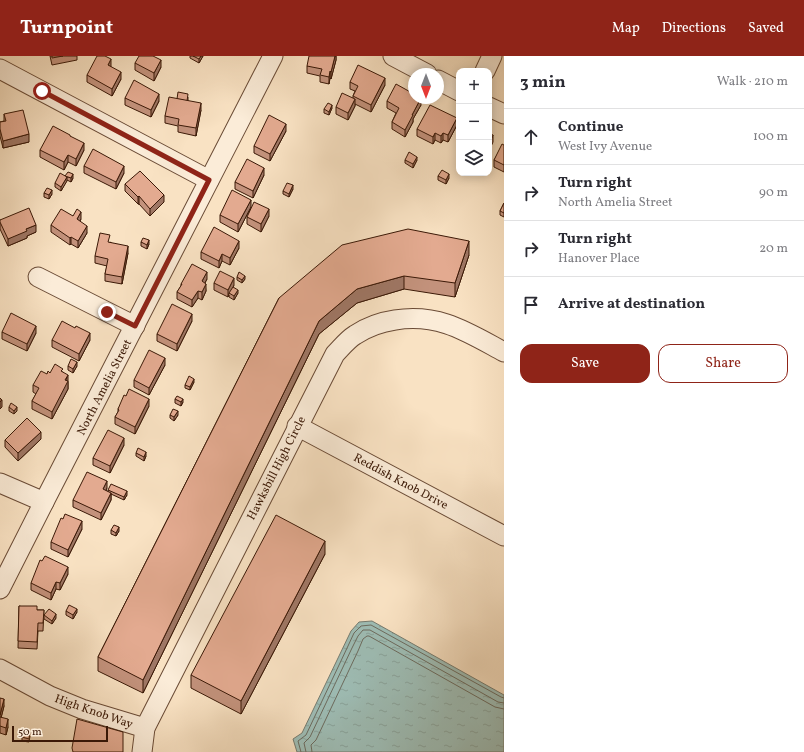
<!DOCTYPE html>
<meta charset="utf-8">
<style>
:root{--surface:#fff;--page:#f2f2f3;--text:#2b2b33;--muted:#7c7c81;--line:#e1e1e2;--accent:#8f2418}
body{margin:0;font-family:Vollkorn,serif;background:var(--page);color:var(--text)}
.controls{position:absolute;right:12px;top:12px;display:grid;overflow:hidden;border-radius:8px;box-shadow:0 2px 10px #0003}
.controls button{width:36px;height:36px;display:grid;place-items:center;padding:0;border:0;border-bottom:1px solid var(--line);background:var(--surface);color:var(--text);font:20px sans-serif}
.compass{position:absolute;left:408px;top:12px;width:36px;height:36px;border-radius:50%;background:var(--surface);box-shadow:0 2px 10px #0003;rotate:180deg}
.scale{position:absolute;left:12px;bottom:10px;width:96px;box-sizing:border-box;padding-left:4px;border:2px solid #3b1907;border-top:0;font-size:11px;line-height:14px;white-space:nowrap;color:#3b1907;-webkit-text-stroke:3px #fbecd8;paint-order:stroke}
.stop{position:absolute;width:12px;height:12px;margin:-9px;border:3px solid #8f2418;border-radius:50%;background:#fff}
.stop.end{background:#8f2418;border-color:#fff;box-shadow:0 1px 4px #0008}
.list{margin:0;padding:0;list-style:none}
h2{display:flex;justify-content:space-between;align-items:center;height:52px;margin:0;padding:0 16px;font-size:17px}
h2 small{font-size:13px;font-weight:400;color:var(--muted)}
.list li{display:grid;grid-template-columns:26px 1fr auto;gap:12px;align-items:center;box-sizing:border-box;height:56px;padding:0 16px;border-top:1px solid var(--line)}
.list b{display:block;font-size:15px;white-space:nowrap}
.list p{margin:0;font-size:13px;white-space:nowrap;color:var(--muted)}
.list em{font-size:13px;font-style:normal;color:var(--muted)}
.actions{display:flex;gap:8px;padding:12px 16px}
.actions a{flex:1;padding:9px 0;border:1px solid var(--accent);border-radius:12px;text-align:center;font-size:14px;color:var(--accent)}
.actions .main{background:var(--accent);color:#fff}
.icon{flex:none;width:22px;height:22px;fill:none;stroke:currentColor;stroke-width:2;stroke-linecap:round;stroke-linejoin:round}
.map{position:relative;flex:none;width:504px;height:696px;overflow:hidden}
header{display:flex;align-items:center;gap:24px;box-sizing:border-box;height:56px;padding:0 20px;background:var(--accent);color:#fff}
header strong{font-size:19px}
nav{display:flex;gap:22px;margin-inline-start:auto;font-size:14px}
main{display:flex}
aside{flex:1;background:var(--surface)}
.map>svg:first-child{display:block}
.water{fill:url(#water-ripples);stroke:#767b6f}
.lines{fill:none;stroke-linecap:round;stroke-linejoin:round}
.shore{stroke:#6c6b5e;stroke-width:1}
.minor-casing{stroke:#6a4b36;stroke-width:21}
.minor{stroke:#fbecd8;stroke-width:19}
.wall{fill:#c3927c;stroke:#3b1907}
.shaded-wall{fill:#9f7765;stroke:#3b1907}
.building{fill:#e3aa90;stroke:#3b1907}
.route{stroke:#8f2418;stroke-width:5}
.labels{text-anchor:middle;stroke-width:3;stroke-linejoin:round;paint-order:stroke}
.street-label{font-size:12px;fill:#3b1907;stroke:#fbecd8}
</style>
<header>
<strong>Turnpoint</strong>
<nav><a>Map</a><a>Directions</a><a>Saved</a></nav>
</header>
<main>
<div class="map">
<svg width="504" height="696" viewBox="0 0 504 696">
<defs>
<pattern id="water-ripples" width="26" height="14" patternUnits="userSpaceOnUse"><rect width="26" height="14" fill="#9ebdb5"/><path d="M2 4q2-2 4 0t4 0M15 11q2-2 4 0t4 0" fill="none" stroke="#89a29a"/></pattern>
</defs>
<rect width="100%" height="100%" fill="#f9e2c3"/>
<filter id="stains"><feTurbulence type="fractalNoise" baseFrequency=".005" numOctaves="4"/><feColorMatrix values="0 0 0 0 .2 0 0 0 0 .09 0 0 0 0 .02 0 0 0 .5 -.17"/></filter>
<radialGradient id="worn" r=".72"><stop offset=".6" stop-color="#630" stop-opacity="0"/><stop offset="1" stop-color="#630" stop-opacity=".3"/></radialGradient>
<polygon class="water" points="372,565 504,639 504,696 297,696 293,683 302,677 351,575 359,566"/>
<g class="lines">
<g class="shore">
<polyline points="301,696 298,685 306,679 348,590 354,577 361,570 371,569 501,641 504,642"/>
<polyline points="306,696 304,687 310,681 352,592 358,580 363,574 370,574 498,646 504,647"/>
<polyline points="312,696 311,689 316,684 358,595 363,583 367,580 369,580 495,651 504,653"/>
</g>
<g class="minor-casing">
<g id="minor">
<polyline points="393,0 427,18"/>
<polyline points="0,13 209,124"/>
<polyline points="485,15 492,0"/>
<polyline points="438,24 459,35"/>
<polyline points="489,51 504,58"/>
<polyline points="38,221 135,270"/>
<polyline points="297,370 504,480"/>
<polyline points="0,427 44,446"/>
<polyline points="0,533 44,446 273,0"/>
<polyline points="0,613 50,640 82,653 145,672"/>
<path d="M142,696l3,-24 190,-374c6,-6 12,-14 20,-19 12,-8 26,-13 40,-15 44,-7 72,12 109,32"/>
</g>
</g>
<use href="#minor" class="minor"/>
</g>
<g class="wall">
<polygon points="50,0 77,0 77,4 52,9"/>
<polygon points="190,0 203,0 199,7 190,2"/>
<polygon points="336,0 336,4 331,23 330,22 329,28 320,26 320,20 307,17 307,10"/>
<polygon points="135,7 161,11 154,25 135,14"/>
<polygon points="87,19 121,23 112,40 87,26"/>
<polygon points="350,26 385,29 371,56 355,48 355,50 348,64 336,58 336,51 353,42 353,40 355,35 350,33"/>
<polygon points="188,41 188,45 201,54 196,80 178,76 178,70 165,67 165,60 177,43"/>
<polygon points="125,42 159,45 151,61 125,49"/>
<polygon points="387,45 421,49 413,63 413,66 405,81 392,73 392,66 396,57 387,52"/>
<polygon points="332,52 329,59 324,57 324,53"/>
<polygon points="4,58 29,86 3,92 0,80 0,66 4,65"/>
<polygon points="457,69 448,86 443,84 441,87 435,84 433,88 417,80 417,73"/>
<polygon points="286,75 270,105 254,97 254,90"/>
<polygon points="70,80 84,94 76,110 68,106 64,114 40,101 40,94"/>
<polygon points="504,89 504,116 494,111 494,104"/>
<polygon points="405,104 417,104 413,112 405,107"/>
<polygon points="84,110 124,117 116,133 84,117"/>
<polygon points="264,119 253,142 235,133 235,126"/>
<polygon points="65,120 73,122 71,126 67,124 61,135 55,131 55,127"/>
<polygon points="438,120 449,122 446,128 438,124"/>
<polygon points="125,128 164,146 150,160 139,148 138,148 125,135"/>
<polygon points="293,133 289,141 283,138 283,135"/>
<polygon points="44,137 52,138 49,143 44,141"/>
<polygon points="504,147 504,161 500,159 500,155"/>
<polygon points="251,151 238,176 220,166 220,159"/>
<polygon points="73,160 81,163 80,165 87,177 78,192 71,188 70,189 51,176 51,169"/>
<polygon points="269,160 261,176 247,168 247,161"/>
<polygon points="0,164 36,176 27,180 27,182 8,190 0,173"/>
<polygon points="110,186 128,197 122,228 105,225 105,218 107,210 95,207 95,200"/>
<polygon points="141,186 149,188 147,193 141,190"/>
<polygon points="239,192 230,209 222,205 219,212 201,203 201,196"/>
<polygon points="469,199 455,241 404,233 357,247 319,278 143,637 98,615 98,601 279,242"/>
<polygon points="237,221 245,223 242,227 237,224"/>
<polygon points="207,223 205,227 206,235 202,244 198,242 192,251 177,243 177,236 181,230 181,228"/>
<polygon points="214,227 234,229 233,231 238,237 234,244 229,241 229,239 228,241 214,234"/>
<polygon points="192,265 177,295 157,285 157,278"/>
<polygon points="2,276 36,277 27,295 2,283"/>
<polygon points="52,284 90,284 79,305 52,291"/>
<polygon points="165,309 149,339 134,331 134,324"/>
<polygon points="68,310 77,310 73,317 68,314"/>
<polygon points="63,316 68,326 68,333 52,363 32,353 32,345 36,338 33,336 33,329 47,318 50,317"/>
<polygon points="194,326 190,334 185,332 185,329"/>
<polygon points="126,340 149,350 135,378 115,368 115,361 118,356 118,353"/>
<polygon points="175,343 183,346 181,350 175,347"/>
<polygon points="9,351 17,355 14,358 9,355"/>
<polygon points="170,359 178,359 174,365 170,362"/>
<polygon points="41,383 18,405 5,391 5,384"/>
<polygon points="124,389 110,417 93,409 93,402"/>
<polygon points="136,397 146,400 144,405 136,400"/>
<polygon points="107,432 106,434 108,436 108,434 127,439 124,444 111,438 111,444 101,464 73,451 73,444"/>
<polygon points="82,473 68,501 51,493 51,486"/>
<polygon points="111,474 119,475 116,480 111,478"/>
<polygon points="325,498 241,658 191,632 191,619"/>
<polygon points="68,518 60,534 56,533 51,544 31,534 31,527"/>
<polygon points="19,550 37,554 44,554 43,575 38,575 37,593 18,592"/>
<polygon points="66,555 77,556 73,563 66,559"/>
<polygon points="44,559 56,562 52,568 44,563"/>
<polygon points="0,642 4,650 1,662 8,671 6,679 0,677"/>
<polygon points="30,680 29,686 22,685 22,681"/>
</g>
<g class="shaded-wall">
<polygon points="201,0 203,0 199,7 199,3"/>
<polygon points="335,0 336,0 336,4 331,23 331,16"/>
<polygon points="111,3 111,11 108,9"/>
<polygon points="161,4 161,11 154,25 154,17"/>
<polygon points="330,15 330,22 329,28 329,21"/>
<polygon points="121,16 121,23 112,40 112,33"/>
<polygon points="385,22 385,29 371,56 371,49"/>
<polygon points="159,38 159,45 151,61 151,54"/>
<polygon points="421,42 421,49 413,63 413,66 405,81 405,74 412,59"/>
<polygon points="355,43 355,50 348,64 348,57"/>
<polygon points="201,47 201,54 196,80 196,72"/>
<polygon points="332,49 332,52 329,59 329,56"/>
<polygon points="457,62 457,69 448,86 448,79"/>
<polygon points="286,68 286,75 270,105 270,98"/>
<polygon points="435,77 435,84 433,88 433,81"/>
<polygon points="443,77 443,84 441,87 441,80"/>
<polygon points="29,78 29,86 3,92 3,85"/>
<polygon points="493,79 493,86 489,95 489,88"/>
<polygon points="84,87 84,94 76,110 76,103"/>
<polygon points="68,99 68,106 64,114 64,106"/>
<polygon points="417,101 417,104 413,112 413,108"/>
<polygon points="124,110 124,117 116,133 116,126"/>
<polygon points="264,112 264,119 253,142 253,135"/>
<polygon points="73,118 73,122 71,126 71,122"/>
<polygon points="449,118 449,122 446,128 446,124"/>
<polygon points="67,121 67,125 61,135 61,131"/>
<polygon points="293,129 293,133 289,141 289,138"/>
<polygon points="52,134 52,138 49,143 49,139"/>
<polygon points="164,139 164,146 150,160 150,153"/>
<polygon points="139,140 139,148 138,148 138,141"/>
<polygon points="251,144 251,151 238,176 238,168"/>
<polygon points="269,153 269,160 261,176 261,168"/>
<polygon points="81,156 81,163 77,170 77,163"/>
<polygon points="36,169 36,176 27,180 27,182 8,190 8,183 26,173"/>
<polygon points="87,170 87,177 78,192 78,185"/>
<polygon points="71,181 71,188 70,189 70,182"/>
<polygon points="149,184 149,188 147,193 147,189"/>
<polygon points="239,185 239,192 230,209 230,202"/>
<polygon points="469,185 469,199 455,241 455,227"/>
<polygon points="128,190 128,197 122,228 122,221"/>
<polygon points="222,198 222,205 219,212 219,205"/>
<polygon points="207,216 207,223 202,232 202,225"/>
<polygon points="245,220 245,223 242,227 242,224"/>
<polygon points="404,220 404,233 357,247 319,278 143,637 143,624 319,265 357,233"/>
<polygon points="234,222 234,229 230,238 229,237 228,241 228,234"/>
<polygon points="206,228 206,235 202,244 202,236"/>
<polygon points="238,234 238,237 234,244 234,240"/>
<polygon points="198,235 198,242 192,251 192,244"/>
<polygon points="192,258 192,265 177,295 177,288"/>
<polygon points="36,270 36,277 27,295 27,288"/>
<polygon points="90,277 90,284 79,305 79,298"/>
<polygon points="165,302 165,309 149,339 149,332"/>
<polygon points="77,306 77,310 73,317 73,313"/>
<polygon points="68,319 68,333 52,363 52,356"/>
<polygon points="194,323 194,326 190,334 190,331"/>
<polygon points="149,343 149,350 135,378 135,371"/>
<polygon points="183,343 183,346 181,350 181,346"/>
<polygon points="2,344 2,351 0,353 0,346"/>
<polygon points="17,351 17,355 14,358 14,355"/>
<polygon points="178,355 178,359 174,365 174,361"/>
<polygon points="41,376 41,383 18,405 18,397"/>
<polygon points="124,382 124,389 110,417 110,410"/>
<polygon points="146,396 146,400 144,405 144,401"/>
<polygon points="107,425 107,432 103,440 103,433"/>
<polygon points="127,435 127,439 124,444 124,441"/>
<polygon points="111,437 111,444 101,464 101,457"/>
<polygon points="82,465 82,473 68,501 68,494"/>
<polygon points="119,471 119,475 116,480 116,477"/>
<polygon points="325,485 325,498 241,658 241,645"/>
<polygon points="68,511 68,518 60,534 60,527"/>
<polygon points="56,526 56,533 51,544 51,537"/>
<polygon points="77,553 77,556 73,563 73,559"/>
<polygon points="56,558 56,562 52,568 52,565"/>
<polygon points="4,643 4,650 0,666 0,659"/>
<polygon points="8,663 8,671 6,679 6,672"/>
</g>
<g class="building">
<polygon points="52,0 63,0 52,2"/>
<polygon points="97,0 105,0 111,3 108,9 121,16 112,33 87,19"/>
<polygon points="139,0 153,0 161,4 154,17 135,7"/>
<polygon points="193,0 201,0 199,3"/>
<polygon points="309,0 335,0 331,16 330,15 329,21 320,19 322,13 307,10"/>
<polygon points="358,9 385,22 371,49 353,40 358,30 350,26"/>
<polygon points="134,24 159,38 151,54 125,42"/>
<polygon points="396,28 414,38 414,42 421,42 412,59 413,59 405,74 392,66 399,52 387,45"/>
<polygon points="178,36 188,38 187,45 177,43"/>
<polygon points="342,37 355,43 348,57 336,51"/>
<polygon points="169,41 201,47 196,72 178,69 179,63 165,60"/>
<polygon points="328,47 332,49 329,56 324,53"/>
<polygon points="430,49 457,62 448,79 443,77 441,80 435,77 433,81 417,73"/>
<polygon points="23,54 29,78 3,85 0,73 0,66 6,65 4,58"/>
<polygon points="269,59 286,68 270,98 254,90"/>
<polygon points="53,70 70,79 70,80 84,87 76,103 68,99 64,106 40,94"/>
<polygon points="489,77 493,79 489,88"/>
<polygon points="502,88 504,89 504,109 494,104"/>
<polygon points="93,93 124,110 116,126 84,110"/>
<polygon points="409,96 417,101 413,108 405,104"/>
<polygon points="247,103 264,112 253,135 235,126"/>
<polygon points="442,114 449,118 446,124 438,120"/>
<polygon points="140,115 164,139 150,153 139,140 138,141 125,128"/>
<polygon points="68,116 73,118 71,122 65,120"/>
<polygon points="60,117 67,121 61,131 55,127"/>
<polygon points="287,127 293,129 289,138 283,135"/>
<polygon points="47,132 52,134 49,139 44,137"/>
<polygon points="232,134 251,144 238,168 220,159"/>
<polygon points="254,146 269,153 261,168 247,161"/>
<polygon points="504,147 504,157 500,155"/>
<polygon points="29,152 36,169 26,173 27,175 8,183 0,166 0,164"/>
<polygon points="61,153 73,160 77,153 81,156 77,163 87,170 78,185 71,181 70,182 51,169"/>
<polygon points="214,171 239,185 230,202 222,198 219,205 201,196"/>
<polygon points="408,173 469,185 455,227 404,220 357,233 319,265 143,624 98,601 279,242 342,189"/>
<polygon points="100,177 110,179 108,186 128,190 122,221 105,218 108,203 95,200"/>
<polygon points="143,182 149,184 147,189 141,186"/>
<polygon points="192,208 207,216 202,225 206,228 202,236 198,235 192,244 177,236 182,228 181,228"/>
<polygon points="220,215 234,222 228,234 214,227"/>
<polygon points="239,216 245,220 242,224 237,221"/>
<polygon points="233,231 238,234 234,240 229,237"/>
<polygon points="172,248 192,258 177,288 157,278"/>
<polygon points="11,257 36,270 27,288 2,276"/>
<polygon points="62,265 75,272 76,270 90,277 79,298 52,284"/>
<polygon points="149,294 165,302 149,332 134,324"/>
<polygon points="71,303 77,306 73,313 68,310"/>
<polygon points="55,308 63,313 61,315 68,319 65,324 68,325 52,356 32,345 39,332 33,329 41,315 47,318 48,315 50,317"/>
<polygon points="189,320 194,323 190,331 185,329"/>
<polygon points="129,333 149,343 135,371 115,361 119,354 118,353 124,339 126,340"/>
<polygon points="177,340 183,343 181,346 175,343"/>
<polygon points="0,342 2,344 0,346"/>
<polygon points="11,347 17,351 14,355 9,351"/>
<polygon points="173,353 178,355 174,361 170,359"/>
<polygon points="27,362 41,376 18,397 5,384"/>
<polygon points="108,374 124,382 110,410 93,402"/>
<polygon points="138,392 146,396 144,401 136,397"/>
<polygon points="87,416 107,425 103,433 111,437 101,457 73,444"/>
<polygon points="111,428 127,435 124,441 108,434"/>
<polygon points="65,458 82,465 68,494 51,486 61,462 63,463"/>
<polygon points="276,459 325,485 241,645 191,619"/>
<polygon points="114,469 119,471 116,477 111,474"/>
<polygon points="45,500 68,511 60,527 56,526 51,537 31,527 40,504 42,505"/>
<polygon points="69,549 77,553 73,559 66,555"/>
<polygon points="19,550 37,550 37,554 44,554 43,567 38,567 37,586 18,585"/>
<polygon points="49,553 56,558 52,565 44,559"/>
<polygon points="0,642 4,643 0,659"/>
<polygon points="0,661 8,663 6,672 0,670"/>
<polygon points="77,663 123,676 123,696 73,696 72,692"/>
<polygon points="23,675 30,676 29,683 22,681"/>
</g>
<g class="lines">
<polyline class="route" points="42,35 209,124 135,270 107,256"/>
</g>
<g class="labels">
<g class="street-label">
<text transform="translate(104 331) rotate(-63)" y="4">North Amelia Street</text>
<text transform="translate(276 412) rotate(-63)" y="4">Hawksbill High Circle</text>
<text transform="translate(401 425) rotate(28)" y="4">Reddish Knob Drive</text>
<text transform="translate(94 655) rotate(19)" y="4">High Knob Way</text>
</g>
</g>
<rect width="100%" height="100%" filter="url(#stains)"/>
<rect width="100%" height="100%" fill="url(#worn)"/>
</svg>
<div class="controls">
<button>+</button>
<button>−</button>
<button><svg class="icon" aria-label="layers" viewBox="0 0 24 24"><path d="M12 4l9 5-9 5-9-5zM3 14l9 5 9-5"/></svg></button>
</div>
<svg class="compass" viewBox="-18 -18 36 36"><path d="M0-13l5 13h-10z" fill="#e53935"/><path d="M0 13l5-13h-10z" fill="#7c7c81"/></svg>
<div class="scale">50 m</div>
<div class="stop" style="left:42px;top:35px"></div>
<div class="stop end" style="left:107px;top:256px"></div>
</div>
<aside>
<h2>3 min<small>Walk · 210 m</small></h2>
<ul class="list">
<li><svg class="icon" aria-label="ahead" viewBox="0 0 24 24"><path d="M12 20V5M6 11l6-6 6 6"/></svg><div><b>Continue</b><p>West Ivy Avenue</p></div><em>100 m</em></li>
<li><svg class="icon" aria-label="right" viewBox="0 0 24 24"><path d="M7 20v-9h11M14 6l5 5-5 5"/></svg><div><b>Turn right</b><p>North Amelia Street</p></div><em>90 m</em></li>
<li><svg class="icon" aria-label="right" viewBox="0 0 24 24"><path d="M7 20v-9h11M14 6l5 5-5 5"/></svg><div><b>Turn right</b><p>Hanover Place</p></div><em>20 m</em></li>
<li><svg class="icon" aria-label="arrive" viewBox="0 0 24 24"><path d="M6 21V4h12l-3 4 3 4H6"/></svg><div><b>Arrive at destination</b></div></li>
</ul>
<div class="actions"><a class="main">Save</a><a>Share</a></div>
</aside>
</main>
